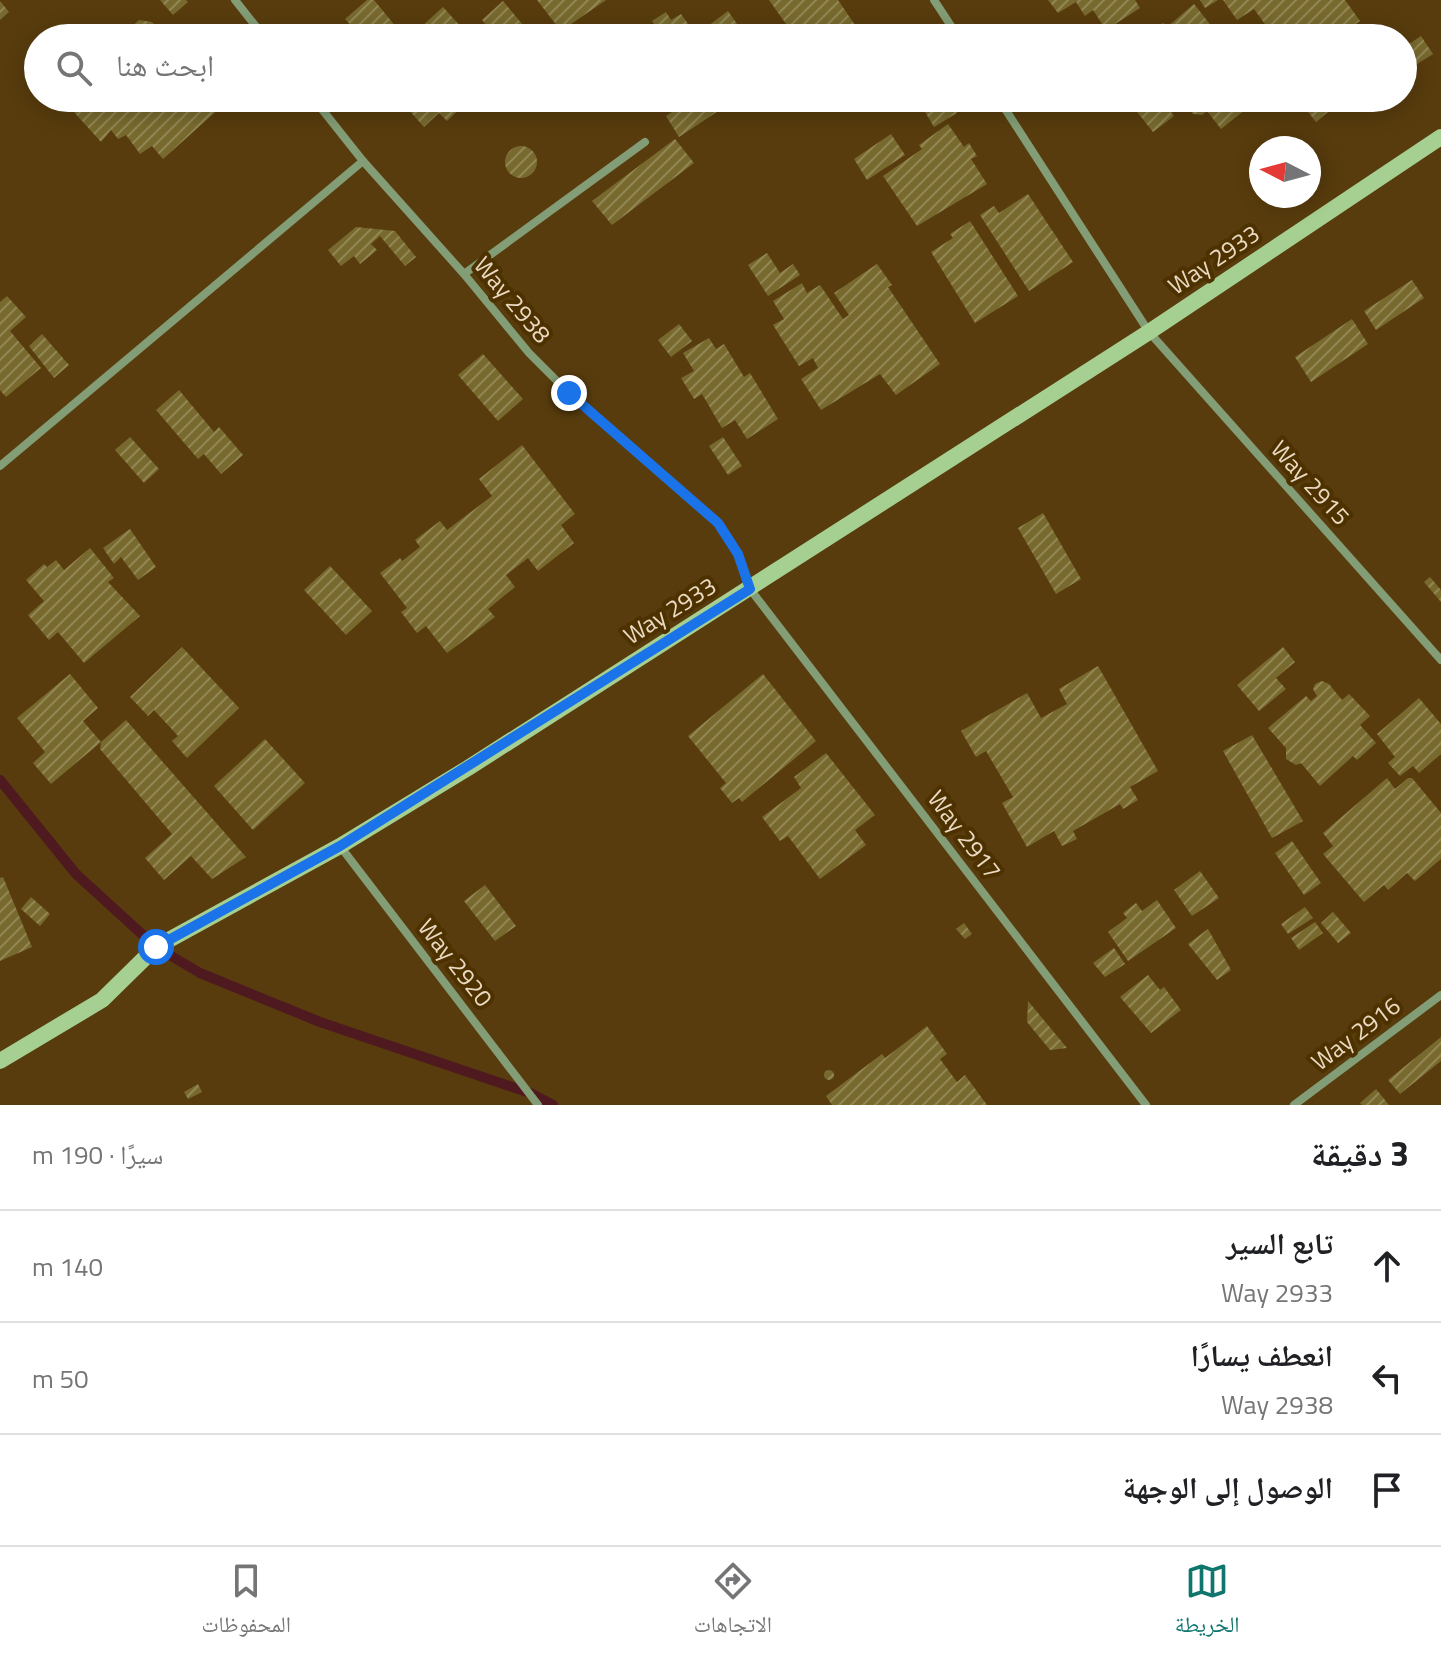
<!DOCTYPE html>
<html lang="ar">
<meta charset="utf-8">
<style>
:root{--surface:#fff;--page:#f6f6f6;--text:#202124;--muted:#757577;--line:#e0e0e0;--accent:#0f766e}
body{margin:0;font-family:"Titillium Web","Noto Naskh Arabic",sans-serif;background:var(--page);color:var(--text);direction:rtl}
.compass{position:absolute;left:1249px;top:136px;width:72px;height:72px;border-radius:50%;background:var(--surface);box-shadow:0 4px 20px #0003;rotate:276deg}
.stop{position:absolute;width:24px;height:24px;margin:-18px;border:6px solid #1a73e8;border-radius:50%;background:#fff}
.stop.end{background:#1a73e8;border-color:#fff;box-shadow:0 2px 8px #0008}
.list{margin:0;padding:0;list-style:none}
h2{display:flex;justify-content:space-between;align-items:center;height:104px;margin:0;padding:0 32px;font-size:34px}
h2 small{font-size:26px;font-weight:400;color:var(--muted)}
.list li{display:grid;grid-template-columns:52px 1fr auto;gap:24px;align-items:center;box-sizing:border-box;height:112px;padding:0 32px;border-top:2px solid var(--line)}
.list b{display:block;font-size:30px;white-space:nowrap}
.list p{margin:0;font-size:26px;white-space:nowrap;color:var(--muted)}
.list em{font-size:26px;font-style:normal;color:var(--muted)}
.icon{flex:none;width:44px;height:44px;fill:none;stroke:currentColor;stroke-width:2;stroke-linecap:round;stroke-linejoin:round}
.map{position:relative;flex:none;width:1441px;height:1105px;overflow:hidden;direction:ltr}
.search{position:absolute;background:var(--surface);box-shadow:0 4px 20px #0003;left:24px;right:24px;top:24px;height:88px;display:flex;align-items:center;gap:20px;box-sizing:border-box;padding:0 28px;border-radius:44px;color:var(--muted);font-size:30px}
.sheet{height:440px;background:var(--surface)}
nav{display:flex;justify-content:space-around;align-items:center;box-sizing:border-box;height:112px;border-top:2px solid var(--line);background:var(--surface);font-size:22px;color:var(--muted)}
nav a{display:grid;justify-items:center;gap:4px}
nav .on{color:var(--accent)}
.map>svg:first-child{display:block}
.lines{fill:none;stroke-linecap:round;stroke-linejoin:round}
.stream{stroke:#4f1920;stroke-width:10}
.building{fill:url(#building-hatch)}
.street{stroke:#839d76;stroke-width:8}
.secondary{stroke:#a6d091;stroke-width:16}
.route{stroke:#1a73e8;stroke-width:10}
.labels{text-anchor:middle;stroke-width:8;stroke-linejoin:round;paint-order:stroke}
.street-label{font-size:24px;fill:#ebdac3;stroke:#4d3200}
</style>
<div class="map">
<svg width="1441" height="1105" viewBox="0 0 1441 1105">
<defs>
<pattern id="building-hatch" width="6" height="6" patternUnits="userSpaceOnUse" patternTransform="scale(2)"><rect width="6" height="6" fill="#786a2e"/><path d="M-1 1l2-2M0 6l6-6M5 7l2-2" fill="none" stroke="#928654"/></pattern>
</defs>
<rect width="100%" height="100%" fill="#583c0d"/>
<g class="lines">
<polyline class="stream" points="0,780 76,874 156,947 200,973 320,1022 530,1093 553,1105"/>
</g>
<g class="building">
<polygon points="160,0 186,0 188,2 173,15"/>
<polygon points="367,0 374,0 397,28 386,38 346,38 355,30 345,19"/>
<polygon points="537,0 606,0 561,31"/>
<polygon points="769,0 838,0 855,25 836,38 796,38"/>
<polygon points="1048,0 1135,0 1140,8 1106,30 1093,10 1085,16 1076,2 1058,13"/>
<polygon points="1200,0 1218,0 1205,8"/>
<polygon points="1223,0 1345,0 1360,21 1336,38 1275,38 1254,9 1237,20"/>
<polygon points="0,1 9,12 0,20"/>
<polygon points="503,1 523,25 508,38 497,38 482,20"/>
<polygon points="1194,4 1221,38 1144,38 1163,23 1167,27"/>
<polygon points="443,7 471,38 409,38"/>
<polygon points="728,11 747,38 704,38 700,32"/>
<polygon points="666,12 671,20 681,14 698,38 664,38 652,21"/>
<polygon points="139,20 152,22 167,38 119,38"/>
<polygon points="1421,36 1433,54 1403,73 1403,48"/>
<polygon points="87,98 214,98 222,106 163,159 152,146 140,154 126,135 118,139 111,130 101,142 73,111"/>
<polygon points="398,98 465,98 468,101 447,121 439,113 424,127"/>
<polygon points="663,98 738,98 679,137 666,116 672,112"/>
<polygon points="947,98 957,113 934,127 925,112"/>
<polygon points="1126,98 1161,98 1174,116 1153,132"/>
<polygon points="1180,98 1260,98 1221,129 1207,111 1202,115 1193,114"/>
<polygon points="1297,98 1345,98 1316,122"/>
<polygon points="948,124 964,147 969,143 977,156 971,159 987,184 917,226 883,176 922,149 919,145"/>
<polygon points="891,134 905,155 867,180 854,159"/>
<polygon points="675,139 694,163 612,225 592,201"/>
<circle cx="521" cy="162" r="16"/>
<polygon points="1028,194 1073,262 1029,291 980,215 994,206 999,213"/>
<polygon points="970,221 1018,296 975,323 931,252 953,238 950,234"/>
<polygon points="356,227 395,231 416,257 405,266 380,236 371,244 377,250 360,264 354,256 341,266 328,250"/>
<polygon points="767,253 780,273 793,264 800,275 768,296 748,265"/>
<polygon points="877,264 892,285 888,287 940,364 896,395 880,374 821,410 801,379 818,368 813,358 799,366 773,325 784,319 773,301 802,283 807,293 820,285 843,319 849,315 834,293"/>
<polygon points="1412,280 1424,298 1376,330 1364,311"/>
<polygon points="7,296 26,317 10,331 41,368 6,397 0,390 0,302"/>
<polygon points="1352,319 1368,344 1311,382 1295,357"/>
<polygon points="679,324 692,341 671,357 658,340"/>
<polygon points="42,334 69,365 54,378 29,346"/>
<polygon points="709,338 716,349 724,344 744,377 750,373 778,419 747,439 735,420 722,428 702,394 694,399 681,378 694,371 683,353"/>
<polygon points="483,354 523,399 498,421 458,375"/>
<polygon points="179,390 214,432 219,427 243,455 221,474 204,454 198,459 156,410"/>
<polygon points="130,437 159,469 144,483 115,450"/>
<polygon points="723,437 742,466 728,475 709,446"/>
<polygon points="522,445 575,514 561,525 574,543 538,571 528,558 506,575 515,587 488,609 495,617 447,653 426,626 417,633 401,612 407,608 380,573 400,558 402,561 420,547 415,540 440,521 447,530 492,496 479,479"/>
<polygon points="1043,513 1081,579 1056,594 1018,528"/>
<polygon points="130,529 156,567 138,580 121,557 114,564 103,548"/>
<polygon points="90,548 114,578 108,582 140,616 84,663 58,632 49,640 28,615 44,601 26,580 44,564 47,567 56,560 64,570"/>
<polygon points="330,566 372,611 346,635 304,590"/>
<polygon points="1430,577 1441,590 1441,602 1424,582"/>
<polygon points="182,647 239,708 187,758 172,741 178,736 154,710 148,716 130,697"/>
<polygon points="1283,647 1295,662 1276,678 1286,689 1259,711 1237,685"/>
<polygon points="1098,666 1158,771 1130,787 1138,800 1123,809 1120,804 1073,831 1077,839 1062,846 1054,831 1027,847 1002,803 1013,797 986,751 976,757 961,731 1027,693 1041,718 1067,704 1059,689"/>
<polygon points="70,674 98,708 83,721 101,742 51,784 33,763 45,752 17,718"/>
<polygon points="763,674 816,741 742,802 739,798 732,803 720,788 726,783 688,736"/>
<polygon points="1322,681 1329,684 1342,700 1349,694 1370,716 1360,725 1376,743 1357,760 1353,756 1320,786 1301,763 1296,765 1286,759 1286,748 1268,728 1306,696 1311,701 1317,696 1313,689 1315,684"/>
<polygon points="1419,698 1441,724 1441,754 1419,773 1413,766 1400,776 1388,763 1395,757 1377,734"/>
<polygon points="126,720 147,744 246,857 212,879 191,856 164,880 145,858 172,834 100,749 101,742"/>
<polygon points="1252,735 1303,821 1272,838 1223,751"/>
<polygon points="265,739 305,783 253,830 214,786"/>
<polygon points="826,753 875,815 855,830 866,845 820,879 788,836 780,841 762,817 801,788 794,777"/>
<polygon points="1387,778 1395,789 1408,778 1412,778 1441,813 1441,859 1415,881 1407,873 1388,890 1384,885 1364,902 1323,854 1333,846 1323,833"/>
<polygon points="1292,841 1321,883 1304,895 1275,853"/>
<polygon points="1200,871 1219,898 1192,916 1174,890"/>
<polygon points="3,877 32,947 0,961 0,878"/>
<polygon points="485,885 516,926 495,941 464,901"/>
<polygon points="31,897 50,914 40,926 21,909"/>
<polygon points="1157,900 1176,928 1128,961 1108,932 1127,918 1123,913 1136,903 1142,911"/>
<polygon points="1305,907 1313,918 1288,934 1281,924"/>
<polygon points="1333,912 1351,933 1338,943 1321,923"/>
<polygon points="1315,922 1323,933 1299,950 1291,938"/>
<polygon points="964,923 972,934 965,939 956,929"/>
<polygon points="1208,929 1231,970 1217,980 1188,944"/>
<polygon points="1114,948 1125,964 1105,977 1093,963"/>
<polygon points="1148,975 1160,990 1164,987 1181,1010 1151,1033 1120,997"/>
<polygon points="1028,1001 1067,1048 1050,1050 1027,1022"/>
<polygon points="927,1026 947,1054 940,1059 957,1082 965,1075 987,1105 832,1105 826,1096 882,1054 885,1058"/>
<polygon points="1441,1037 1441,1061 1400,1094 1388,1080"/>
<circle cx="829" cy="1075" r="5"/>
<polygon points="198,1084 202,1092 188,1099 184,1092"/>
<polygon points="1376,1089 1389,1105 1362,1105 1360,1103"/>
</g>
<g class="lines">
<g class="street">
<polyline points="235,0 265,38"/>
<polyline points="934,0 959,38"/>
<polyline points="313,98 363,161 464,274 529,353 569,393 718,523 738,554 750,589 1146,1105"/>
<polyline points="998,98 1149,332 1441,660"/>
<polyline points="464,274 645,142"/>
<polyline points="0,466 363,161"/>
<polyline points="340,846 538,1105"/>
<polyline points="1294,1105 1441,995"/>
</g>
<polyline class="secondary" points="0,1061 102,1000 156,947 340,846 468,768 1149,332 1441,137"/>
</g>
<g class="lines">
<polyline class="route" points="156,947 340,846 750,589 738,554 718,523 569,393"/>
</g>
<g class="labels">
<g class="street-label">
<text transform="translate(1214 260) rotate(-34)" y="8">Way 2933</text>
<text transform="translate(512 300) rotate(50)" y="8">Way 2938</text>
<text transform="translate(1310 483) rotate(48)" y="8">Way 2915</text>
<text transform="translate(670 611) rotate(-32)" y="8">Way 2933</text>
<text transform="translate(964 835) rotate(53)" y="8">Way 2917</text>
<text transform="translate(455 963) rotate(52)" y="8">Way 2920</text>
<text transform="translate(1356 1034) rotate(-37)" y="8">Way 2916</text>
</g>
</g>
</svg>
<svg class="compass" viewBox="-18 -18 36 36"><path d="M0-13l5 13h-10z" fill="#e53935"/><path d="M0 13l5-13h-10z" fill="#757577"/></svg>
<div class="stop" style="left:156px;top:947px"></div>
<div class="stop end" style="left:569px;top:393px"></div>
<div class="search"><svg class="icon" aria-label="search" viewBox="0 0 24 24"><circle cx="10" cy="10" r="6"/><path d="M15 15l6 6"/></svg>ابحث هنا</div>
</div>
<section class="sheet">
<h2>3 دقيقة<small>سيرًا · 190 m</small></h2>
<ul class="list">
<li><svg class="icon" aria-label="ahead" viewBox="0 0 24 24"><path d="M12 20V5M6 11l6-6 6 6"/></svg><div><b>تابع السير</b><p>Way 2933</p></div><em>140 m</em></li>
<li><svg class="icon" aria-label="left" viewBox="0 0 24 24"><path d="M17 20v-9H6M10 6l-5 5 5 5"/></svg><div><b>انعطف يسارًا</b><p>Way 2938</p></div><em>50 m</em></li>
<li><svg class="icon" aria-label="arrive" viewBox="0 0 24 24"><path d="M6 21V4h12l-3 4 3 4H6"/></svg><div><b>الوصول إلى الوجهة</b></div></li>
</ul>
</section>
<nav>
<a class="on"><svg class="icon" aria-label="map" viewBox="0 0 24 24"><path d="M3 6l6-2 6 2 6-2v14l-6 2-6-2-6 2zM9 4v14M15 6v14"/></svg>الخريطة</a>
<a><svg class="icon" aria-label="directions" viewBox="0 0 24 24"><path d="M12 3l9 9-9 9-9-9zM9 14v-3h6M13 9l2 2-2 2"/></svg>الاتجاهات</a>
<a><svg class="icon" aria-label="saved" viewBox="0 0 24 24"><path d="M7 4h10v16l-5-4-5 4z"/></svg>المحفوظات</a>
</nav>
